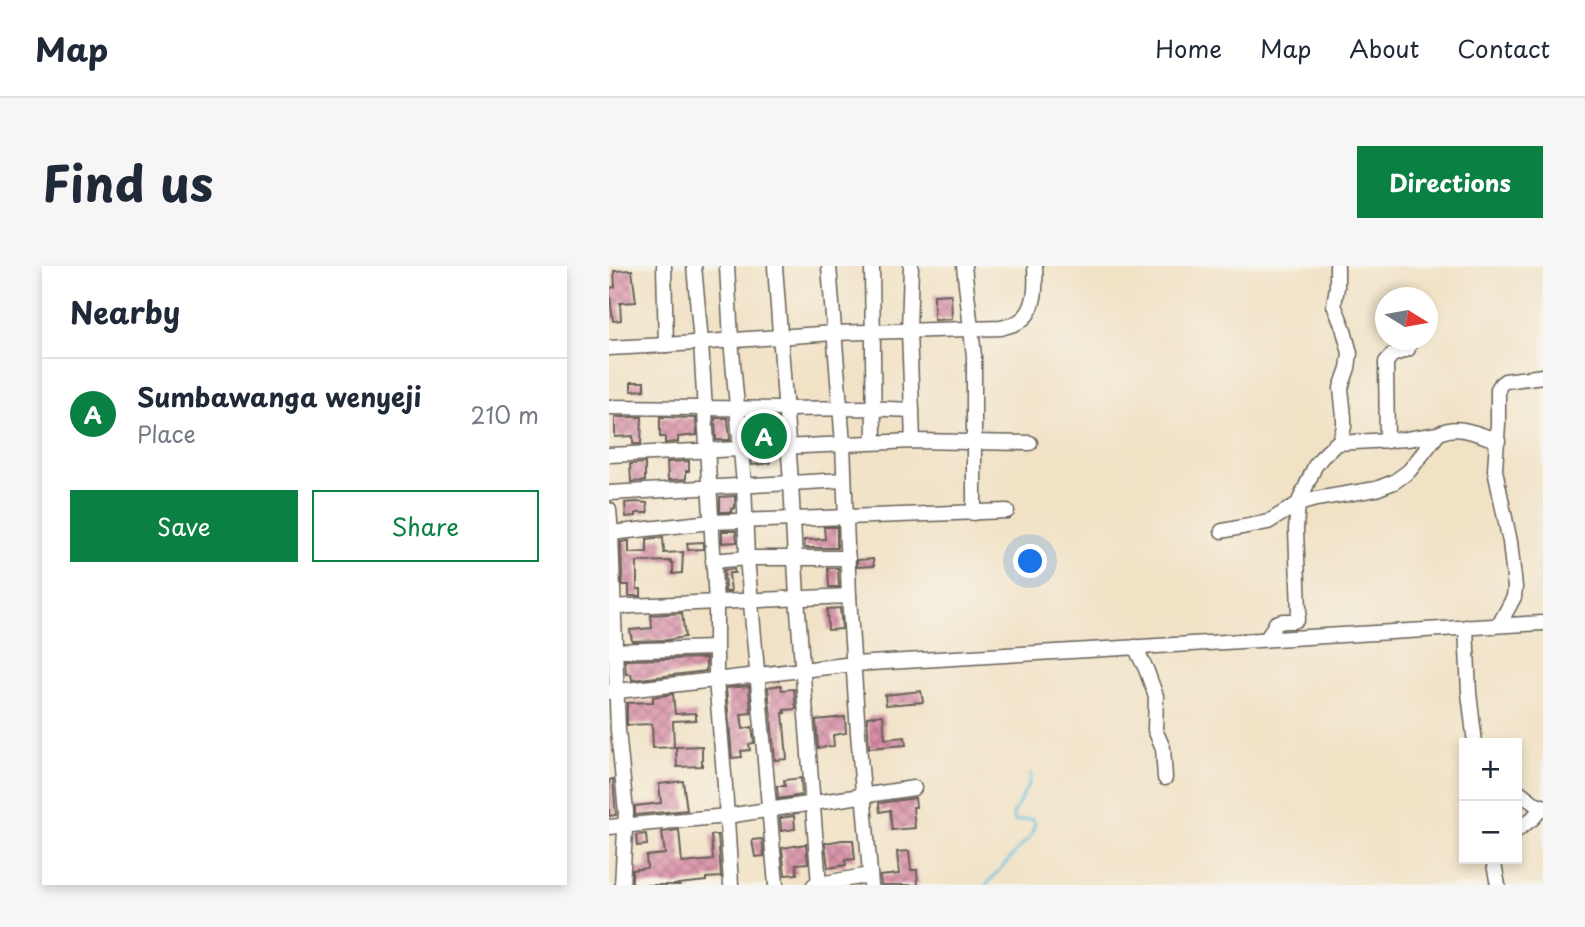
<!DOCTYPE html>
<meta charset="utf-8">
<style>
:root{--surface:#fff;--page:#f6f6f7;--text:#1f2937;--muted:#747a83;--line:#e0e1e3;--accent:#0b8043}
body{margin:0;font-family:"Playpen Sans",sans-serif;background:var(--page);color:var(--text)}
.controls{position:absolute;right:21px;bottom:21px;display:grid;overflow:hidden;border-radius:0px;box-shadow:0 4px 10px #0003}
.controls button{width:63px;height:63px;display:grid;place-items:center;padding:0;border:0;border-bottom:2px solid var(--line);background:var(--surface);color:var(--text);font:35px sans-serif}
.compass{position:absolute;left:766px;top:21px;width:63px;height:63px;border-radius:50%;background:var(--surface);box-shadow:0 4px 10px #0003;rotate:101deg}
.you{position:absolute;left:422px;top:296px;width:24px;height:24px;margin:-18px;border:5px solid #fff;border-radius:50%;background:#1a73e8;box-shadow:0 0 0 10px #1a73e833}
.badge{display:grid;place-items:center;width:46px;height:46px;border-radius:50%;background:var(--accent);color:#fff;font-size:23px;font-weight:700}
.pin{position:absolute;translate:-50% -50%;border:4px solid #fff;box-shadow:0 2px 7px #0006}
.list{margin:0;padding:0;list-style:none}
h2{display:flex;justify-content:space-between;align-items:center;height:91px;margin:0;padding:0 28px;font-size:30px}
h2 small{font-size:23px;font-weight:400;color:var(--muted)}
.list li{display:grid;grid-template-columns:46px 1fr auto;gap:21px;align-items:center;box-sizing:border-box;height:112px;padding:0 28px;border-top:2px solid var(--line)}
.list b{display:block;font-size:26px;white-space:nowrap}
.list p{margin:0;font-size:23px;white-space:nowrap;color:var(--muted)}
.list em{font-size:23px;font-style:normal;color:var(--muted)}
.actions{display:flex;gap:14px;padding:21px 28px}
.actions a{flex:1;padding:16px 0;border:2px solid var(--accent);border-radius:0px;text-align:center;font-size:24px;color:var(--accent)}
.actions .main{background:var(--accent);color:#fff}
.map{position:relative;flex:none;width:934px;height:619px;overflow:hidden;border-radius:0px}
header{display:flex;align-items:center;gap:42px;box-sizing:border-box;height:98px;padding:0 35px;background:var(--surface);border-bottom:2px solid var(--line)}
header strong{font-size:33px}
nav{display:flex;gap:38px;margin-inline-start:auto;font-size:24px}
.intro{display:flex;align-items:center;justify-content:space-between;box-sizing:border-box;height:168px;padding:0 42px}
h1{margin:0;font-size:49px}
.button{padding:18px 32px;border-radius:0px;background:var(--accent);color:#fff;font-size:24px;font-weight:700}
main{display:flex;gap:42px;padding:0 42px}
aside{flex:1;background:var(--surface);border-radius:0px;box-shadow:0 4px 10px #0003}
.map>svg:first-child{display:block}
.lines{fill:none;stroke-linecap:round;stroke-linejoin:round}
.stream{stroke:#62c1e1;stroke-width:2.5}
.building{fill:url(#building-cross-hatch)}
.minor-casing{stroke:#676158;stroke-width:17}
.minor{stroke:#fff;stroke-width:14}
</style>
<header>
<strong>Map</strong>
<nav><a>Home</a><a>Map</a><a>About</a><a>Contact</a></nav>
</header>
<div class="intro"><h1>Find us</h1><a class="button">Directions</a></div>
<main>
<aside>
<h2>Nearby<small></small></h2>
<ul class="list">
<li><span class="badge">A</span><div><b>Sumbawanga wenyeji</b><p>Place</p></div><em>210 m</em></li>
</ul>
<div class="actions"><a class="main">Save</a><a>Share</a></div>
</aside>
<div class="map">
<svg width="934" height="619" viewBox="0 0 934 619">
<defs>
<pattern id="building-cross-hatch" width="8" height="8" patternUnits="userSpaceOnUse" patternTransform="scale(1.75)"><rect width="8" height="8" fill="#d88ba5"/><path d="M0 0l8 8M0 8l8-8" fill="none" stroke="#ae7186"/></pattern>
</defs>
<rect width="100%" height="100%" fill="#f7f3e8"/>
<filter id="ink" filterUnits="userSpaceOnUse"><feTurbulence type="fractalNoise" baseFrequency=".0143" numOctaves="2"/><feDisplacementMap in="SourceGraphic" scale="14" xChannelSelector="R" yChannelSelector="G"/><feConvolveMatrix kernelMatrix="1 2 1 2 8 2 1 2 1" color-interpolation-filters="sRGB"/></filter>
<filter id="wash" filterUnits="userSpaceOnUse"><feTurbulence type="fractalNoise" baseFrequency=".00686" numOctaves="4" result="noise"/><feDisplacementMap in="SourceGraphic" scale="28" xChannelSelector="R" yChannelSelector="G"/><feGaussianBlur stdDeviation="1.57" result="paint"/><feColorMatrix in="noise" values="0 0 0 0 0 0 0 0 0 0 0 0 0 0 0 0 0 1.4 0 .05"/><feComposite in="paint" operator="in"/></filter>
<g filter="url(#wash)">
<rect width="100%" height="100%" fill="#f1e2c6"/>
<g class="lines">
<path class="stream" d="M377,619l37,-41c8,-5 9,-11 12,-21l-3,-4 -17,2 -2,-2v-5l16,-30 2,-10"/>
</g>
<g id="blocks">
<g class="building">
<polygon points="23,4 27,36 11,37 12,54 4,55 0,22 6,21 5,5"/>
<polygon points="342,28 343,53 325,54 325,29"/>
<polygon points="22,116 35,116 35,124 22,125"/>
<polygon points="6,151 33,151 32,178 24,178 24,170 6,171"/>
<polygon points="51,151 87,152 88,169 69,171 69,176 56,177 56,171 51,171"/>
<polygon points="106,152 119,152 121,174 107,174"/>
<polygon points="139,152 168,153 168,154 153,154 153,172 141,173"/>
<polygon points="161,191 161,197 143,199 142,192"/>
<polygon points="80,195 80,205 77,205 77,213 59,214 58,196"/>
<polygon points="36,197 36,215 22,216 21,198"/>
<polygon points="126,230 126,242 122,243 123,246 111,246 111,231"/>
<polygon points="27,236 38,237 39,247 27,247 27,250 17,251 16,237"/>
<polygon points="215,261 228,261 228,282 196,282 195,274 216,273"/>
<polygon points="113,265 127,265 128,276 113,277"/>
<polygon points="54,271 55,287 74,286 73,307 64,308 64,297 62,297 62,295 28,296 28,323 32,323 32,330 20,330 20,319 13,319 12,276 20,275 20,287 38,286 38,273"/>
<polygon points="94,276 94,283 79,284 78,277"/>
<polygon points="264,293 265,300 248,301 248,294"/>
<polygon points="219,302 229,302 230,321 220,321"/>
<polygon points="125,303 126,307 120,307 122,326 116,326 115,304"/>
<polygon points="231,342 233,363 219,364 218,343"/>
<polygon points="73,347 76,371 59,374 23,375 21,364 43,362 42,349"/>
<polygon points="97,392 97,405 23,414 22,408 17,408 16,394"/>
<polygon points="172,419 173,424 185,423 187,443 175,444 176,447 174,447 178,493 166,494 159,421"/>
<polygon points="140,420 142,447 132,448 134,463 143,461 145,477 140,478 141,484 132,485 133,491 123,492 117,422"/>
<polygon points="312,425 314,436 277,439 276,429"/>
<polygon points="64,428 66,448 87,447 87,454 64,455 65,481 44,482 43,458 18,459 18,437 44,436 44,431"/>
<polygon points="274,449 276,473 296,471 297,479 260,482 258,451"/>
<polygon points="236,451 237,467 224,469 225,480 209,482 207,454"/>
<polygon points="93,480 93,500 68,501 67,481"/>
<polygon points="192,512 193,529 169,533 168,520 176,520 175,514"/>
<polygon points="4,513 7,549 0,550 0,514"/>
<polygon points="74,515 78,544 26,549 26,540 52,537 50,518"/>
<polygon points="306,532 307,541 304,541 306,562 283,564 281,544 271,546 270,537"/>
<polygon points="185,550 186,563 172,565 171,552"/>
<polygon points="70,564 73,597 104,594 102,569 109,569 112,611 97,612 97,615 69,618 70,619 23,619 23,604 38,602 37,590 56,588 53,566"/>
<polygon points="37,568 38,579 28,580 27,569"/>
<polygon points="153,573 155,590 146,591 143,574"/>
<polygon points="233,574 244,574 246,593 236,594 237,599 219,602 216,577"/>
<polygon points="197,578 199,597 187,598 188,608 176,609 173,582"/>
<polygon points="300,585 302,604 308,604 309,619 272,619 271,610 290,608 288,586"/>
</g>
</g>
</g>
<g filter="url(#ink)">
<use href="#blocks" fill-opacity="0" stroke="#676158" stroke-width="2"/>
<g class="lines">
<g class="minor-casing">
<g id="minor">
<polyline points="55,0 57,79"/>
<polyline points="85,0 92,76 107,337 107,414 116,520 122,619"/>
<polyline points="118,0 122,74 135,218 138,292 167,619"/>
<polyline points="166,0 182,216 188,332 210,619"/>
<polyline points="220,0 234,178 240,330 249,467 262,619"/>
<polyline points="263,0 265,176"/>
<polyline points="302,0 300,64 304,175"/>
<polyline points="355,0 365,90 365,247"/>
<path d="M0,82l57,-3 167,-12 168,-5c6,-2 12,-3 17,-6 19,-10 18,-37 17,-56"/>
<polyline points="0,141 176,143 255,142 303,144"/>
<polyline points="778,175 777,96 783,89 799,83"/>
<polyline points="728,177 798,173 829,168"/>
<polyline points="0,189 304,175 421,177"/>
<polyline points="0,227 235,214"/>
<polyline points="0,244 2,267 102,256 398,245"/>
<path d="M613,265l46,-9 30,-18 18,-5 60,-10 18,-7 15,-11 29,-37c19,-11 41,0 60,7"/>
<polyline points="0,267 2,267 9,464 17,546 13,619"/>
<polyline points="104,295 138,292 239,292"/>
<polyline points="0,341 240,330"/>
<polyline points="890,359 905,331 906,321 901,276 886,204 889,158 889,123 892,118 896,115 934,110"/>
<polyline points="857,361 860,427 866,477"/>
<polyline points="658,373 667,357 674,355 684,355 688,353 690,345 687,263 689,238 706,200 713,191 731,174 735,161 735,151 732,122 739,102 741,87 734,61 725,39 728,21 728,0"/>
<polyline points="526,381 537,403 547,430 546,464 554,482 556,512"/>
<polyline points="0,385 106,382"/>
<polyline points="0,426 245,398 934,357"/>
<polyline points="908,524 934,544"/>
<polyline points="0,561 118,550 305,522"/>
<polyline points="908,564 924,552 934,540"/>
<polyline points="884,593 889,619"/>
<polyline points="205,619 261,609"/>
</g>
</g>
<use href="#minor" class="minor"/>
</g>
</g>
</svg>
<div class="controls">
<button>+</button>
<button>−</button>
</div>
<svg class="compass" viewBox="-18 -18 36 36"><path d="M0-13l5 13h-10z" fill="#e53935"/><path d="M0 13l5-13h-10z" fill="#747a83"/></svg>
<div class="you"></div>
<div class="pin badge" style="left:155px;top:170px">A</div>
</div>
</main>
